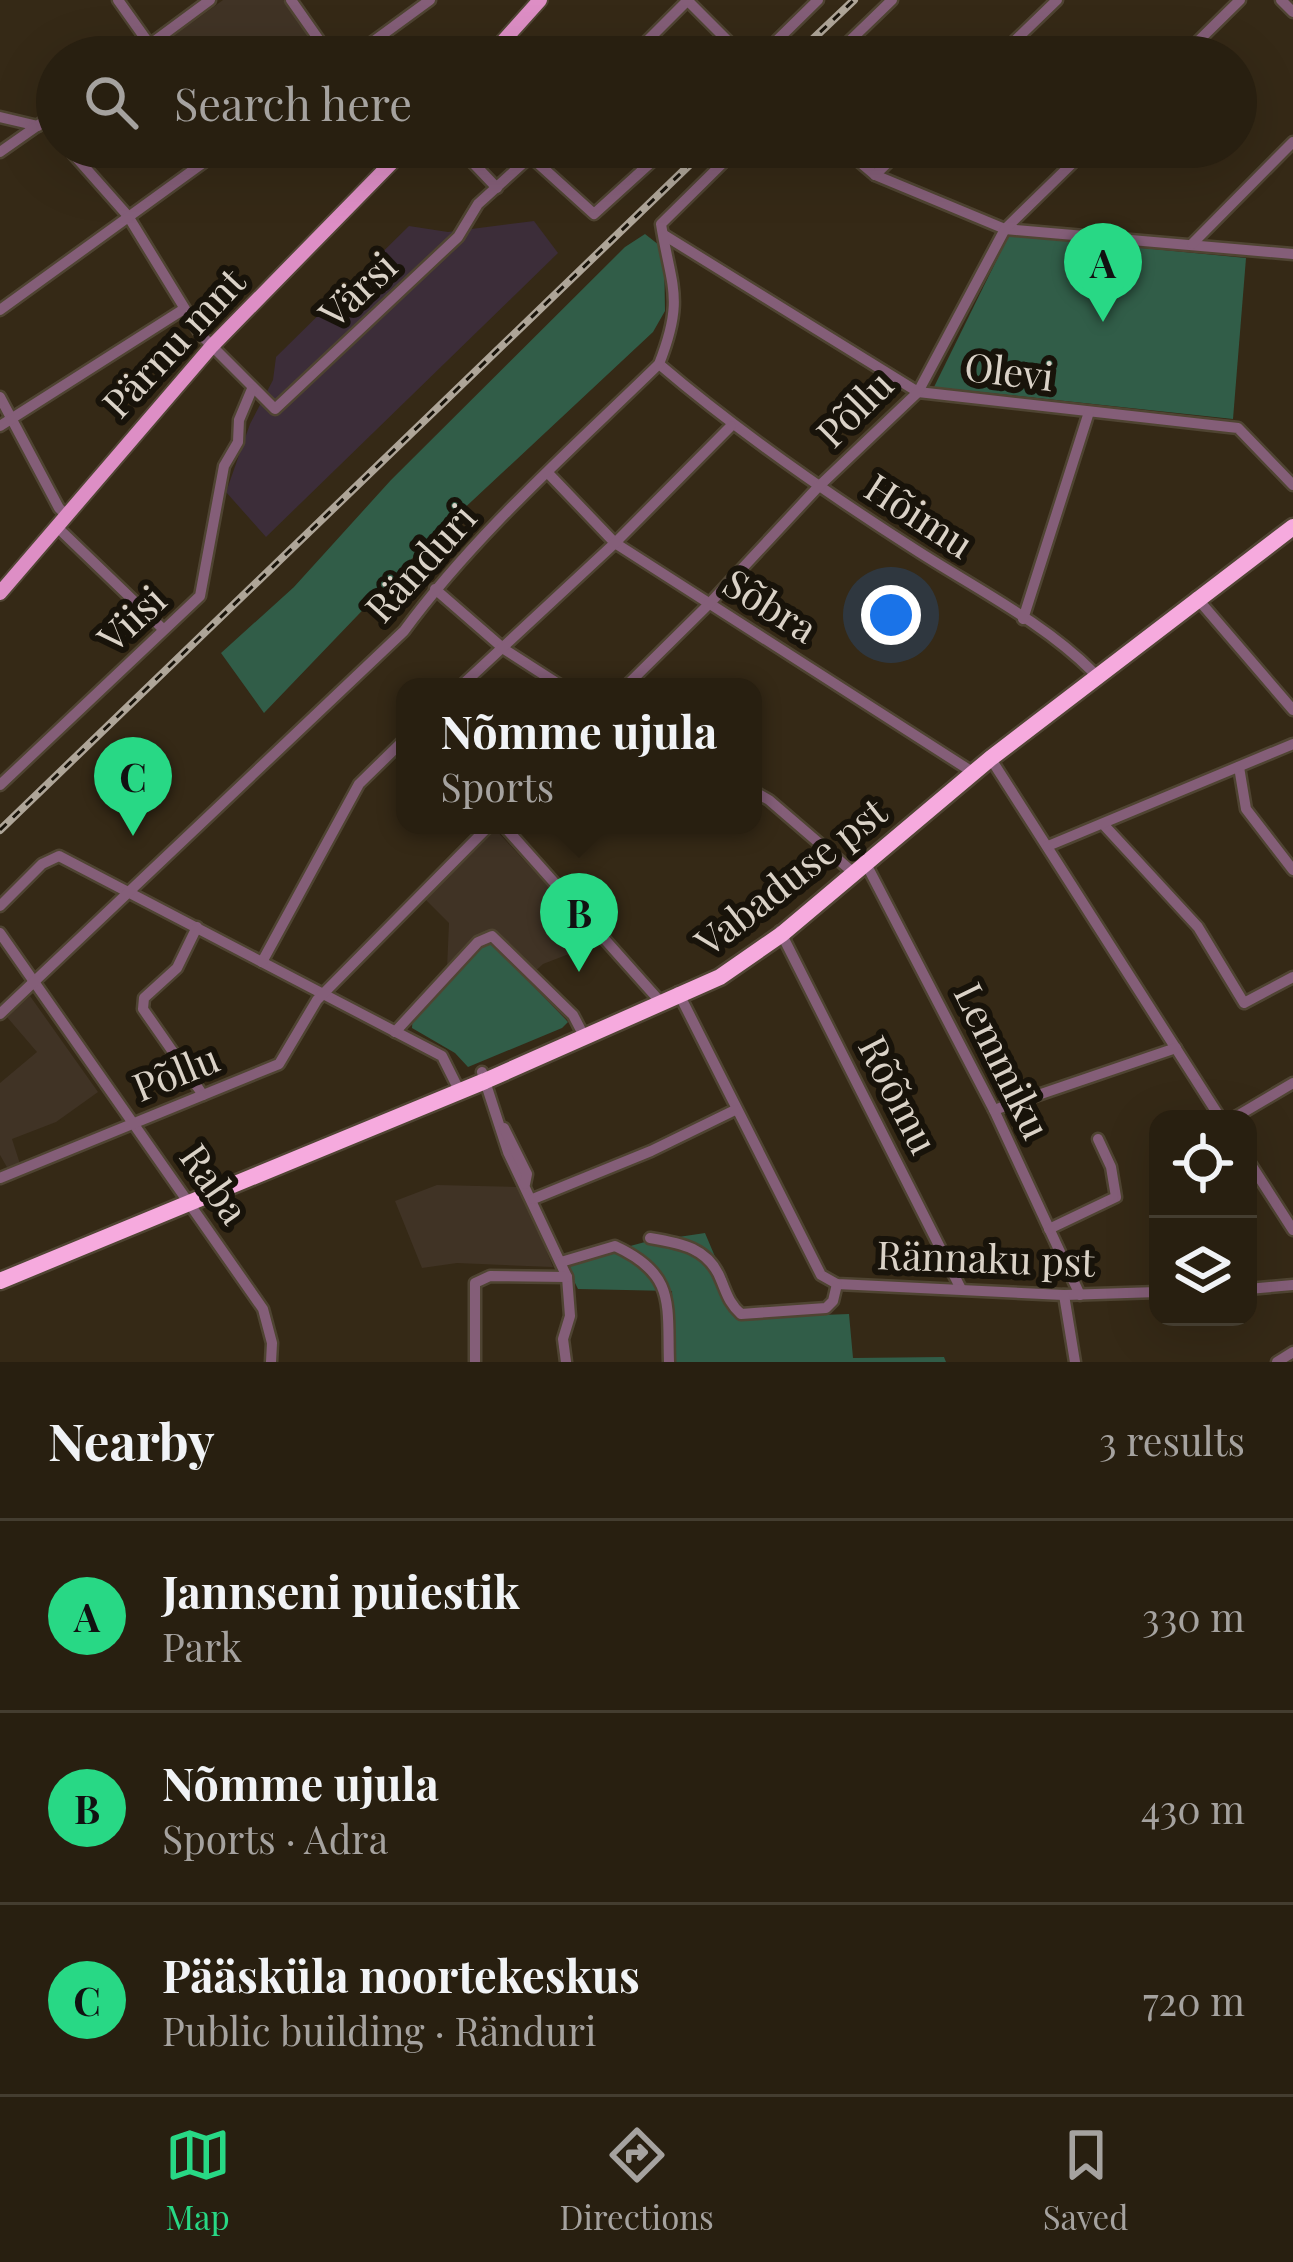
<!DOCTYPE html>
<meta charset="utf-8">
<style>
:root{--surface:#281f10;--page:#342c1e;--text:#f1f3f6;--muted:#a5a29f;--line:#443d30;--accent:#28d885}
body{margin:0;font-family:"Playfair Display",serif;background:var(--page);color:var(--text)}
.controls{position:absolute;right:36px;bottom:36px;display:grid;overflow:hidden;border-radius:24px;box-shadow:0 12px 48px #0002}
.controls button{width:108px;height:108px;display:grid;place-items:center;padding:0;border:0;border-bottom:3px solid var(--line);background:var(--surface);color:var(--text);font:60px sans-serif}
.you{position:absolute;left:891px;top:615px;width:42px;height:42px;margin:-30px;border:9px solid #fff;border-radius:50%;background:#1a73e8;box-shadow:0 0 0 18px #1a73e833}
.badge{display:grid;place-items:center;width:78px;height:78px;border-radius:50%;background:var(--accent);color:#111;font-size:39px;font-weight:700}
.pin{position:absolute;translate:-50% -99px;filter:drop-shadow(0 3px 6px #0008)}
.pin::after{content:'';position:absolute;top:63px;width:42px;height:36px;background:inherit;clip-path:polygon(0 0,100% 0,50% 100%)}
.popup{position:absolute;left:396px;top:678px;width:366px;height:156px;box-sizing:border-box;display:grid;place-content:center;border-radius:24px;background:var(--surface);filter:drop-shadow(0 3px 9px #0005);font-size:39px;white-space:nowrap;color:var(--muted)}
.popup b{font-size:45px;color:var(--text)}
.popup::after{content:'';position:absolute;left:50%;top:100%;margin-left:-24px;border:24px solid transparent;border-top-color:var(--surface)}
.list{margin:0;padding:0;list-style:none}
h2{display:flex;justify-content:space-between;align-items:center;height:156px;margin:0;padding:0 48px;font-size:51px}
h2 small{font-size:39px;font-weight:400;color:var(--muted)}
.list li{display:grid;grid-template-columns:78px 1fr auto;gap:36px;align-items:center;box-sizing:border-box;height:192px;padding:0 48px;border-top:3px solid var(--line)}
.list b{display:block;font-size:45px;white-space:nowrap}
.list p{margin:0;font-size:39px;white-space:nowrap;color:var(--muted)}
.list em{font-size:39px;font-style:normal;color:var(--muted)}
.icon{flex:none;width:66px;height:66px;fill:none;stroke:currentColor;stroke-width:2;stroke-linecap:round;stroke-linejoin:round}
.map{position:relative;flex:none;width:1293px;height:1362px;overflow:hidden}
.search{position:absolute;background:var(--surface);box-shadow:0 12px 48px #0002;left:36px;right:36px;top:36px;height:132px;display:flex;align-items:center;gap:30px;box-sizing:border-box;padding:0 42px;border-radius:66px;color:var(--muted);font-size:45px}
.sheet{height:732px;background:var(--surface)}
nav{display:flex;justify-content:space-around;align-items:center;box-sizing:border-box;height:168px;border-top:3px solid var(--line);background:var(--surface);font-size:33px;color:var(--muted)}
nav a{display:grid;justify-items:center;gap:6px}
nav .on{color:var(--accent)}
.map>svg:first-child{display:block}
.industrial{fill:#3c2d39}
.education{fill:#403325}
.green{fill:#315d48}
.lines{fill:none;stroke-linecap:round;stroke-linejoin:round}
.minor-casing{stroke:#4f4432;stroke-width:15}
.major-casing{stroke:#4f4432;stroke-width:18}
.highway-casing{stroke:#4f4432;stroke-width:21}
.minor{stroke:#845e78;stroke-width:10}
.major{stroke:#dd8ec5;stroke-width:14}
.highway{stroke:#f6aade;stroke-width:16}
.rail-casing{stroke:#aea598;stroke-width:8}
.rail{stroke:#18130a;stroke-width:3;stroke-dasharray:9;stroke-linecap:butt}
.labels{text-anchor:middle;stroke-width:12;stroke-linejoin:round;paint-order:stroke}
.street-label{font-size:39px;fill:#dad2c7;stroke:#18130a}
</style>
<div class="map">
<svg width="1293" height="1362" viewBox="0 0 1293 1362">
<rect width="100%" height="100%" fill="#352916"/>
<polygon class="industrial" points="534,221 558,253 266,537 226,492 250,424 273,380 276,357 409,226 448,232"/>
<g class="education">
<polygon points="223,0 283,0 323,57 180,57 168,40"/>
<polygon points="494,828 596,938 587,947 543,964 529,977 567,1020 474,1058 409,1024 455,977 447,969 449,923 424,898"/>
<polygon points="30,996 98,1092 56,1122 12,1139 20,1164 8,1169 0,1155 0,1083 37,1052 7,1017"/>
<polygon points="437,1185 521,1187 553,1267 457,1263 422,1268 395,1201"/>
</g>
<g class="green">
<polygon points="645,234 664,249 665,311 653,332 427,543 264,713 221,653 294,587 391,480 625,247"/>
<polygon points="1009,235 1246,258 1233,419 934,387"/>
<polygon points="487,939 495,940 509,961 568,1022 562,1028 468,1067 455,1053 412,1028 413,1015"/>
<polygon points="705,1233 741,1318 849,1314 853,1358 944,1357 946,1362 674,1362 672,1291 578,1289 569,1271 571,1262 645,1242"/>
</g>
<g class="lines">
<g class="minor-casing">
<g id="minor">
<polyline points="118,0 150,45"/>
<polyline points="291,0 331,57"/>
<polyline points="687,0 744,57"/>
<polyline points="1281,0 1293,12"/>
<polyline points="133,57 210,0"/>
<polyline points="352,57 430,0"/>
<polyline points="631,57 688,0"/>
<polyline points="760,57 818,0"/>
<polyline points="833,57 892,0"/>
<polyline points="998,57 1057,0"/>
<polyline points="1182,57 1240,0"/>
<polyline points="0,117 38,126"/>
<polyline points="44,121 57,136"/>
<polyline points="67,147 128,216 201,335 275,409 458,237 478,204 541,147"/>
<polyline points="458,147 497,188"/>
<polyline points="842,147 875,175 1005,229 1293,254"/>
<polyline points="0,152 57,112"/>
<polyline points="531,157 594,214 668,147"/>
<polyline points="875,175 904,147"/>
<polyline points="664,235 918,392 1238,428 1293,485"/>
<polyline points="1192,244 1293,142"/>
<polyline points="0,310 225,147"/>
<path d="M659,364c82,70 169,130 260,188 58,37 125,71 174,120"/>
<polyline points="0,397 59,508 65,514"/>
<polyline points="0,426 184,309"/>
<polyline points="548,473 615,543 974,773"/>
<polyline points="56,526 163,629"/>
<polyline points="435,589 504,649 563,687"/>
<polyline points="1196,597 1293,710"/>
<polyline points="1023,619 1089,412"/>
<polyline points="460,687 615,543 731,426"/>
<polyline points="625,687 709,604 818,487 918,392 1005,229 1089,147"/>
<polyline points="989,756 1221,1119"/>
<polyline points="1239,767 1246,809 1293,870"/>
<polyline points="0,785 200,596 224,466 238,442 239,420 252,389"/>
<polyline points="753,791 769,800 855,874"/>
<polyline points="1103,824 1198,927 1244,1003 1293,977"/>
<polyline points="503,825 657,998"/>
<polyline points="1048,846 1293,744"/>
<polyline points="864,860 994,1110 1080,1295"/>
<polyline points="0,906 42,864 59,856 442,1056 460,1092"/>
<polyline points="197,927 177,968 144,998 143,1009 203,1095"/>
<polyline points="780,931 961,1289"/>
<polyline points="0,933 263,1309 272,1343 271,1362"/>
<polyline points="262,962 359,784 405,739"/>
<polyline points="678,992 821,1275 837,1284 1064,1295 1158,1292"/>
<path d="M0,1014l404,-383c73,-99 167,-181 255,-267 26,-66 12,-77 2,-140l78,-77"/>
<polyline points="395,1032 478,942 492,936 573,1015 585,1038"/>
<polyline points="482,1072 508,1152 567,1277 570,1316 563,1339 566,1362"/>
<polyline points="994,1110 1176,1048"/>
<polyline points="1232,1119 1293,1083"/>
<polyline points="504,1128 527,1174 525,1184"/>
<polyline points="1248,1160 1293,1230"/>
<polyline points="0,1178 279,1064 317,1000 490,825"/>
<polyline points="533,1199 651,1151 735,1110"/>
<polyline points="1049,1229 1116,1197 1111,1167 1098,1139"/>
<path d="M650,1238c31,5 59,10 71,42 6,14 8,23 20,34l85,-6 7,-7 4,-17"/>
<path d="M561,1262l54,-16c61,28 52,58 54,116"/>
<polyline points="1248,1289 1293,1285"/>
<polyline points="1064,1295 1075,1362"/>
<polyline points="475,1362 475,1283 490,1276 567,1277"/>
<polyline points="1277,1362 1293,1352"/>
</g>
</g>
<g class="major-casing">
<g id="major">
<polyline points="489,57 540,0"/>
<polyline points="0,593 212,346 407,147"/>
</g>
</g>
<g class="highway-casing">
<polyline id="highway" points="0,1281 485,1081 720,977 782,934 991,758 1293,527"/>
</g>
<use href="#minor" class="minor"/>
<use href="#major" class="major"/>
<use href="#highway" class="highway"/>
<g class="rail-casing">
<g id="rail">
<polyline points="794,57 854,0"/>
<polyline points="0,830 708,147"/>
</g>
</g>
<use href="#rail" class="rail"/>
</g>
<g class="labels">
<g class="street-label">
<text transform="translate(358 290) rotate(-43)" y="14">Värsi</text>
<text transform="translate(174 343) rotate(-47)" y="14">Pärnu mnt</text>
<text transform="translate(1009 372) rotate(7)" y="14">Olevi</text>
<text transform="translate(855 409) rotate(-45)" y="14">Põllu</text>
<text transform="translate(919 516) rotate(33)" y="14">Hõimu</text>
<text transform="translate(421 563) rotate(-48)" y="14">Ränduri</text>
<text transform="translate(770 606) rotate(32)" y="14">Sõbra</text>
<text transform="translate(132 619) rotate(-43)" y="14">Viisi</text>
<text transform="translate(791 877) rotate(-38)" y="14">Vabaduse pst</text>
<text transform="translate(1002 1061) rotate(64)" y="14">Lemmiku</text>
<text transform="translate(176 1073) rotate(-22)" y="14">Põllu</text>
<text transform="translate(898 1095) rotate(63)" y="14">Rõõmu</text>
<text transform="translate(214 1184) rotate(55)" y="14">Raba</text>
<text transform="translate(986 1259) rotate(2)" y="14">Rännaku pst</text>
</g>
</g>
</svg>
<div class="controls">
<button><svg class="icon" aria-label="locate" viewBox="0 0 24 24"><circle cx="12" cy="12" r="6"/><path d="M12 2v4M12 18v4M2 12h4M18 12h4"/></svg></button>
<button><svg class="icon" aria-label="layers" viewBox="0 0 24 24"><path d="M12 4l9 5-9 5-9-5zM3 14l9 5 9-5"/></svg></button>
</div>
<div class="you"></div>
<div class="pin badge" style="left:1103px;top:322px">A</div>
<div class="pin badge" style="left:579px;top:972px">B</div>
<div class="popup"><b>Nõmme ujula</b>Sports</div>
<div class="pin badge" style="left:133px;top:836px">C</div>
<div class="search"><svg class="icon" aria-label="search" viewBox="0 0 24 24"><circle cx="10" cy="10" r="6"/><path d="M15 15l6 6"/></svg>Search here</div>
</div>
<section class="sheet">
<h2>Nearby<small>3 results</small></h2>
<ul class="list">
<li><span class="badge">A</span><div><b>Jannseni puiestik</b><p>Park</p></div><em>330 m</em></li>
<li><span class="badge">B</span><div><b>Nõmme ujula</b><p>Sports · Adra</p></div><em>430 m</em></li>
<li><span class="badge">C</span><div><b>Pääsküla noortekeskus</b><p>Public building · Ränduri</p></div><em>720 m</em></li>
</ul>
</section>
<nav>
<a class="on"><svg class="icon" aria-label="map" viewBox="0 0 24 24"><path d="M3 6l6-2 6 2 6-2v14l-6 2-6-2-6 2zM9 4v14M15 6v14"/></svg>Map</a>
<a><svg class="icon" aria-label="directions" viewBox="0 0 24 24"><path d="M12 3l9 9-9 9-9-9zM9 14v-3h6M13 9l2 2-2 2"/></svg>Directions</a>
<a><svg class="icon" aria-label="saved" viewBox="0 0 24 24"><path d="M7 4h10v16l-5-4-5 4z"/></svg>Saved</a>
</nav>
